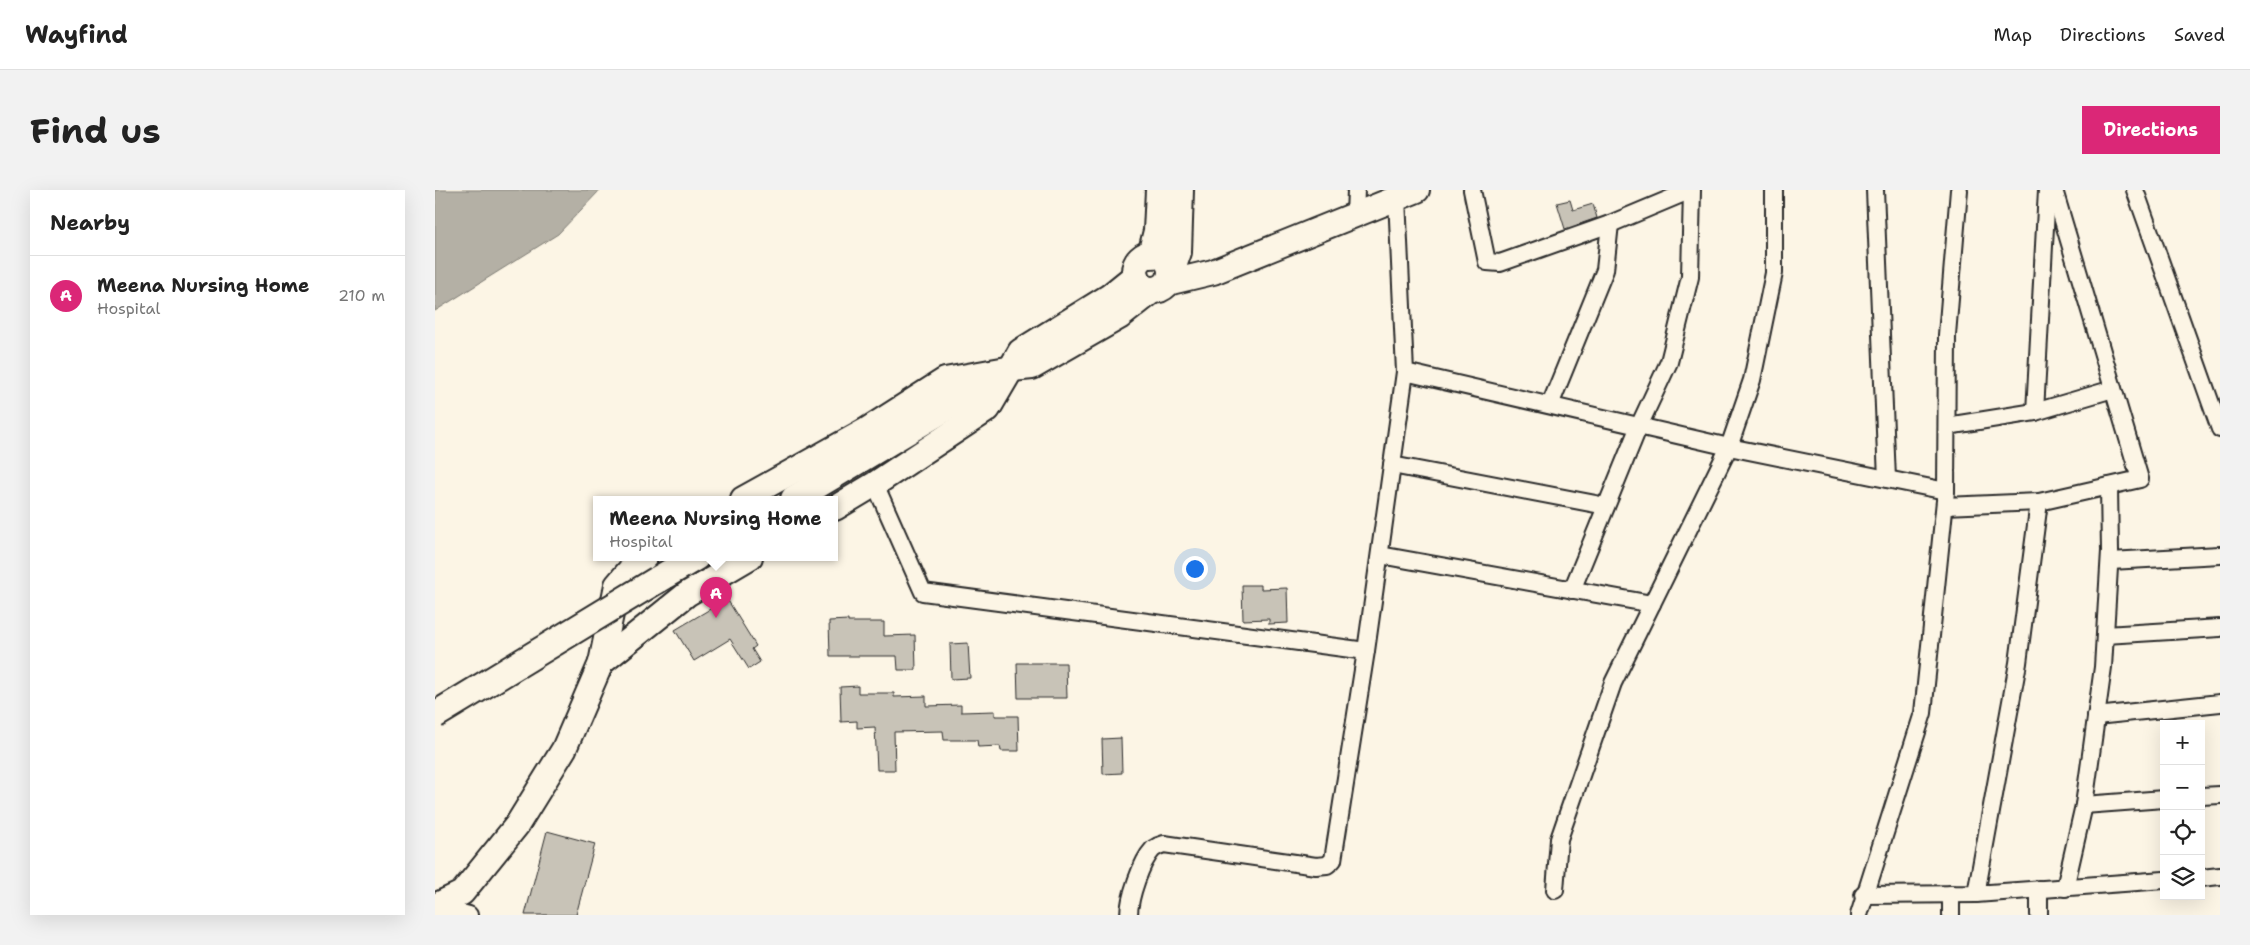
<!DOCTYPE html>
<meta charset="utf-8">
<style>
:root{--surface:#fff;--page:#f2f2f2;--text:#222;--muted:#767676;--line:#e0e0e0;--accent:#db2777}
body{margin:0;font-family:"Shantell Sans",sans-serif;background:var(--page);color:var(--text)}
.controls{position:absolute;right:15px;bottom:15px;display:grid;overflow:hidden;border-radius:0px;box-shadow:0 5px 20px #0002}
.controls button{width:45px;height:45px;display:grid;place-items:center;padding:0;border:0;border-bottom:1px solid var(--line);background:var(--surface);color:var(--text);font:25px sans-serif}
.you{position:absolute;left:759px;top:378px;width:18px;height:18px;margin:-12px;border:4px solid #fff;border-radius:50%;background:#1a73e8;box-shadow:0 0 0 8px #1a73e833}
.badge{display:grid;place-items:center;width:32px;height:32px;border-radius:50%;background:var(--accent);color:#fff;font-size:16px;font-weight:700}
.pin{position:absolute;translate:-50% -41px;filter:drop-shadow(0 1px 2px #0008)}
.pin::after{content:'';position:absolute;top:26px;width:18px;height:15px;background:inherit;clip-path:polygon(0 0,100% 0,50% 100%)}
.popup{position:absolute;left:158px;top:306px;width:245px;height:65px;box-sizing:border-box;display:grid;place-content:center;border-radius:0px;background:var(--surface);filter:drop-shadow(0 1px 4px #0005);font-size:16px;white-space:nowrap;color:var(--muted)}
.popup b{font-size:19px;color:var(--text)}
.popup::after{content:'';position:absolute;left:50%;top:100%;margin-left:-10px;border:10px solid transparent;border-top-color:var(--surface)}
.list{margin:0;padding:0;list-style:none}
h2{display:flex;justify-content:space-between;align-items:center;height:65px;margin:0;padding:0 20px;font-size:21px}
h2 small{font-size:16px;font-weight:400;color:var(--muted)}
.list li{display:grid;grid-template-columns:32px 1fr auto;gap:15px;align-items:center;box-sizing:border-box;height:80px;padding:0 20px;border-top:1px solid var(--line)}
.list b{display:block;font-size:19px;white-space:nowrap}
.list p{margin:0;font-size:16px;white-space:nowrap;color:var(--muted)}
.list em{font-size:16px;font-style:normal;color:var(--muted)}
.icon{flex:none;width:28px;height:28px;fill:none;stroke:currentColor;stroke-width:2;stroke-linecap:round;stroke-linejoin:round}
.map{position:relative;flex:none;width:1785px;height:725px;overflow:hidden;border-radius:0px}
header{display:flex;align-items:center;gap:30px;box-sizing:border-box;height:70px;padding:0 25px;background:var(--surface);border-bottom:1px solid var(--line)}
header strong{font-size:24px}
nav{display:flex;gap:28px;margin-inline-start:auto;font-size:18px}
.intro{display:flex;align-items:center;justify-content:space-between;box-sizing:border-box;height:120px;padding:0 30px}
h1{margin:0;font-size:35px}
.button{padding:12px 22px;border-radius:0px;background:var(--accent);color:#fff;font-size:18px;font-weight:700}
main{display:flex;gap:30px;padding:0 30px}
aside{flex:1;background:var(--surface);border-radius:0px;box-shadow:0 5px 20px #0002}
.map>svg:first-child{display:block}
.water{fill:#b4b0a5;stroke:#7d7b74}
.building{fill:#c8c3b7;stroke:#2b2b2b}
.lines{fill:none;stroke-linecap:round;stroke-linejoin:round}
.street-casing{stroke:#2b2b2b;stroke-width:20}
.secondary-casing{stroke:#2b2b2b;stroke-width:28}
.primary-casing{stroke:#2b2b2b;stroke-width:30}
.street{stroke:#fcf5e5;stroke-width:16}
.secondary{stroke:#fcf5e5;stroke-width:24}
.primary{stroke:#fcf5e5;stroke-width:26}
.primary-bridge-casing{stroke:#2b2b2b;stroke-width:30;stroke-linecap:butt}
.primary-bridge{stroke:#fcf5e5;stroke-width:26}
</style>
<header>
<strong>Wayfind</strong>
<nav><a>Map</a><a>Directions</a><a>Saved</a></nav>
</header>
<div class="intro"><h1>Find us</h1><a class="button">Directions</a></div>
<main>
<aside>
<h2>Nearby<small></small></h2>
<ul class="list">
<li><span class="badge">A</span><div><b>Meena Nursing Home</b><p>Hospital</p></div><em>210 m</em></li>
</ul>
</aside>
<div class="map">
<svg width="1785" height="725" viewBox="0 0 1785 725">
<rect width="100%" height="100%" fill="#fcf5e5"/>
<filter id="ink" filterUnits="userSpaceOnUse"><feTurbulence type="fractalNoise" baseFrequency=".02" numOctaves="2"/><feDisplacementMap in="SourceGraphic" scale="10" xChannelSelector="R" yChannelSelector="G"/><feConvolveMatrix kernelMatrix="1 2 1 2 8 2 1 2 1" color-interpolation-filters="sRGB"/></filter>
<g filter="url(#ink)">
<polygon class="water" points="0,0 165,0 123,44 0,121"/>
<g class="building">
<polygon points="1135,10 1138,20 1158,14 1162,28 1130,39 1122,13"/>
<polygon points="807,395 826,395 826,399 852,398 853,433 834,434 834,429 808,430"/>
<polygon points="292,409 321,456 317,459 325,472 314,479 295,449 259,471 240,440"/>
<polygon points="413,430 413,432 449,432 449,446 480,445 481,480 463,480 462,466 395,466 394,431"/>
<polygon points="533,453 535,488 516,489 515,454"/>
<polygon points="582,473 631,473 632,508 583,508"/>
<polygon points="423,496 423,503 459,503 459,507 491,506 491,516 526,515 526,522 560,521 560,526 583,526 584,561 566,561 565,556 543,557 542,550 509,550 508,541 459,542 460,580 442,580 440,537 422,538 422,531 406,532 405,497"/>
<polygon points="686,548 687,583 668,584 667,549"/>
<polygon points="112,641 160,654 141,725 90,725"/>
</g>
<g class="lines">
<g class="street-casing">
<g id="street">
<polyline points="1037,0 1052,72 1065,73 1175,34 1256,0"/>
<polyline points="1440,0 1452,289"/>
<polyline points="1700,0 1785,239"/>
<polyline points="962,8 970,182 1294,257 1511,301"/>
<polyline points="920,25 921,0"/>
<polyline points="1115,215 1170,80 1175,34"/>
<polyline points="1600,222 1612,0"/>
<polyline points="1512,236 1600,222 1678,199"/>
<polyline points="957,275 1171,316"/>
<polyline points="440,294 488,402 931,461"/>
<polyline points="1510,316 1604,312 1705,289 1619,0"/>
<polyline points="945,365 1217,414"/>
<polyline points="1675,371 1785,365"/>
<polyline points="1137,400 1204,236 1234,172 1255,87 1257,0"/>
<polyline points="1670,445 1785,438"/>
<polyline points="1661,526 1785,513"/>
<polyline points="1766,606 1785,605"/>
<polyline points="1649,615 1729,609"/>
<polyline points="1766,688 1785,686"/>
<polyline points="1630,698 1649,615 1668,477 1675,361 1674,296"/>
<polyline points="1604,699 1604,725"/>
<polyline points="1120,700 1124,649 1178,493 1294,257 1317,190 1339,83 1339,0"/>
<polyline points="1541,704 1583,473 1604,312"/>
<polyline points="1428,705 1541,704 1729,690"/>
<polyline points="0,716 34,725"/>
<path d="M694,725c0,-17 12,-53 24,-66 3,-2 7,-4 11,-5l152,22 11,-1 6,-5 33,-209 39,-279"/>
<polyline points="1424,725 1488,523 1511,301 1512,145 1524,0"/>
<polyline points="1516,725 1516,704"/>
</g>
</g>
<g class="secondary-casing">
<g id="secondary">
<polyline points="732,93 778,82 982,0"/>
<polyline points="308,309 430,241 510,190 572,179"/>
<polyline points="400,318 440,294 553,219 577,178"/>
<polyline points="166,473 182,395 194,381 210,367"/>
<polyline points="0,716 27,703 82,635 129,559 166,473 252,404 315,367"/>
</g>
</g>
<g class="primary-casing">
<g id="primary">
<circle cx="718" cy="82" r="18"/>
<polyline points="716,65 722,41 724,0"/>
<polyline points="736,82 743,62 745,0"/>
<polyline points="577,178 586,162 675,107 701,86"/>
<polyline points="359,309 577,178 597,176 684,126 717,100"/>
<polyline points="222,390 261,367"/>
</g>
</g>
<use href="#street" class="street"/>
<use href="#secondary" class="secondary"/>
<use href="#primary" class="primary"/>
<g class="primary-bridge-casing">
<polyline id="primary-bridge" points="0,525 222,390"/>
</g>
<use href="#primary-bridge" class="primary-bridge"/>
</g>
</g>
</svg>
<div class="controls">
<button>+</button>
<button>−</button>
<button><svg class="icon" aria-label="locate" viewBox="0 0 24 24"><circle cx="12" cy="12" r="6"/><path d="M12 2v4M12 18v4M2 12h4M18 12h4"/></svg></button>
<button><svg class="icon" aria-label="layers" viewBox="0 0 24 24"><path d="M12 4l9 5-9 5-9-5zM3 14l9 5 9-5"/></svg></button>
</div>
<div class="you"></div>
<div class="pin badge" style="left:281px;top:428px">A</div>
<div class="popup"><b>Meena Nursing Home</b>Hospital</div>
</div>
</main>
